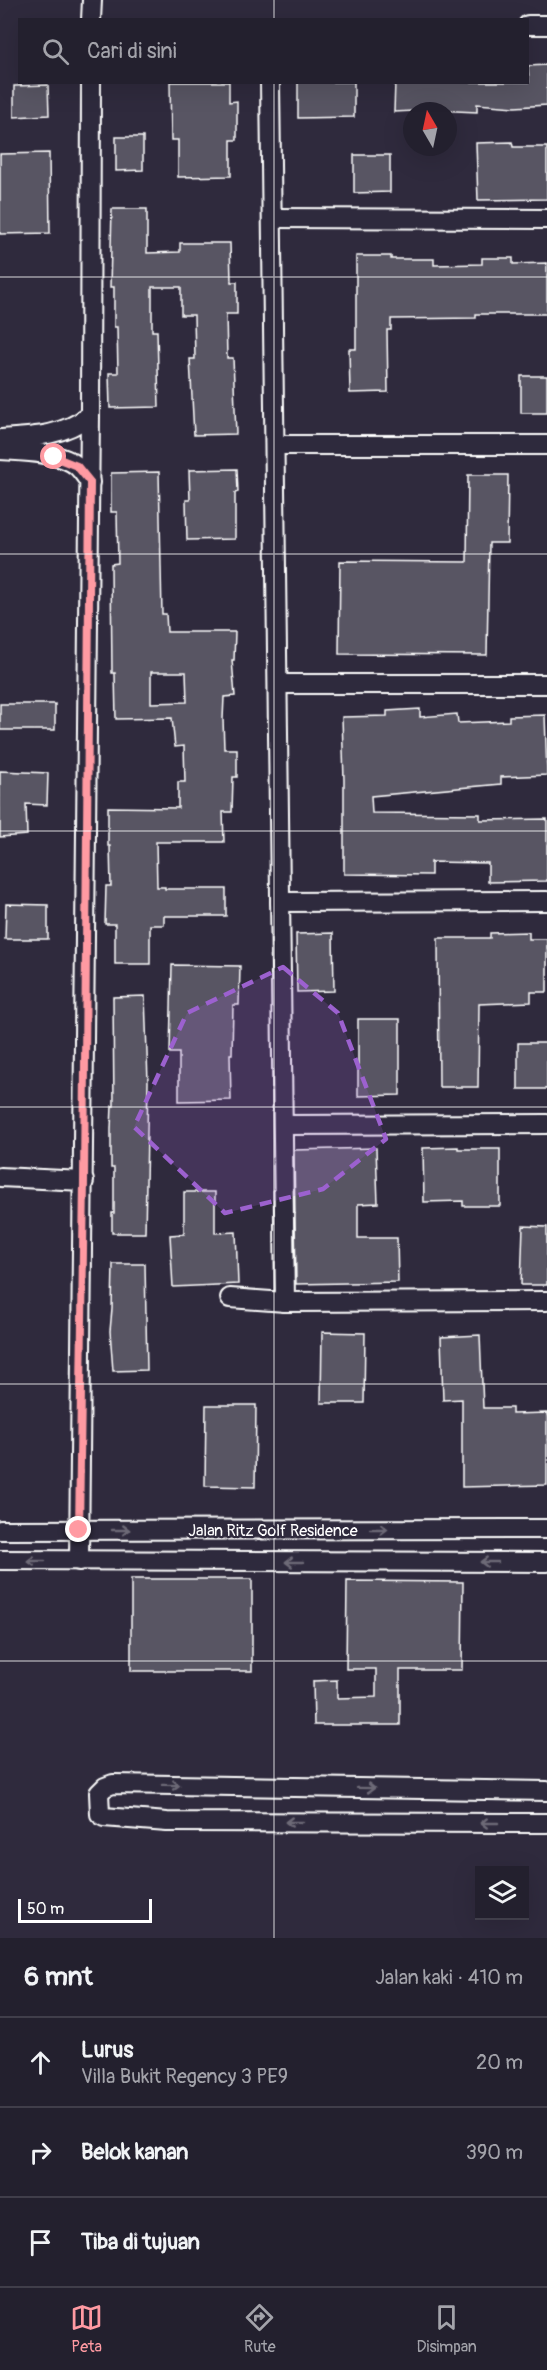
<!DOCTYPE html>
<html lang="id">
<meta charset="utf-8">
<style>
:root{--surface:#23202e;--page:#2b2836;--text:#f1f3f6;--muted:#a3a3aa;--line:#403e4a;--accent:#ff9aa2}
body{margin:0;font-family:Pangolin,sans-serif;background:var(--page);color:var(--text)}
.controls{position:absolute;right:18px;bottom:18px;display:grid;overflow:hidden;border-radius:0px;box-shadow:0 6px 24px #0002}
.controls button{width:54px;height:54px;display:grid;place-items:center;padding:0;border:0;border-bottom:2px solid var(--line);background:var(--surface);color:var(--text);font:30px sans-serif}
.compass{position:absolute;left:403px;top:102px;width:54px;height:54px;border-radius:50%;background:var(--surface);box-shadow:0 6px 24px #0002;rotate:351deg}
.scale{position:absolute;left:18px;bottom:15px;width:134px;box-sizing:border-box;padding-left:6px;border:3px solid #fff;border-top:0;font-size:16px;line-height:21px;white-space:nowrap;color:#fff;-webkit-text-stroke:4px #2f2a3d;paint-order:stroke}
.stop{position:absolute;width:18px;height:18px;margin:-14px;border:4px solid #ff9aa2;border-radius:50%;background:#fff}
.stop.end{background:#ff9aa2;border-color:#fff;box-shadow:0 2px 6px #0008}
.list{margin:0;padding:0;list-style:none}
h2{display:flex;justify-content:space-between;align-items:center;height:78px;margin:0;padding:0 24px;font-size:26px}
h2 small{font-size:20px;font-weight:400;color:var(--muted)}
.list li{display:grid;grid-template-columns:39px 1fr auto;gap:18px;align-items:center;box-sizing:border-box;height:90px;padding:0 24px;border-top:2px solid var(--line)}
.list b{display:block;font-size:22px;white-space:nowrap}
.list p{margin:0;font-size:20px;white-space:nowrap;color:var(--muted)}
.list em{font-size:20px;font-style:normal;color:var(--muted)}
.icon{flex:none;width:33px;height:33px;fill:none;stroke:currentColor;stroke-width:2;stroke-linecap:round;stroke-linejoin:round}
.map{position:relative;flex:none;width:547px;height:1938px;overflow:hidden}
.search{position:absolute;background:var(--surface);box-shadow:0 6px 24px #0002;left:18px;right:18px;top:18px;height:66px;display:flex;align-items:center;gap:15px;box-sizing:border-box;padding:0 21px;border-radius:0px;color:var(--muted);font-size:22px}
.sheet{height:348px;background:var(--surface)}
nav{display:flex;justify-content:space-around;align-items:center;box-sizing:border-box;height:84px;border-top:2px solid var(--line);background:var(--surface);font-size:16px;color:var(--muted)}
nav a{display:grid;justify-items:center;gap:3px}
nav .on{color:var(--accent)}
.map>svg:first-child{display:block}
.building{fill:#595564;stroke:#fff;stroke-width:1.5;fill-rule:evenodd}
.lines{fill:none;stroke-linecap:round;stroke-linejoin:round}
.street-casing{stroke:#fff;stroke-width:22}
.street{stroke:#2f2a3d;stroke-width:18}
.oneway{stroke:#6d6a77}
.route{stroke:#ff9aa2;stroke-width:8}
.marked{fill:#9c61cf;fill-opacity:0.2;stroke:#9c61cf;stroke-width:4.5;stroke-dasharray:12 8;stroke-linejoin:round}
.grid{fill:none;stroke:#fff;stroke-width:1.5;stroke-opacity:0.55}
.labels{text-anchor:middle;stroke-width:4.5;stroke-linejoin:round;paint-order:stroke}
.street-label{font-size:16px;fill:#fff;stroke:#2f2a3d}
</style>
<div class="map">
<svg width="547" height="1938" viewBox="0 0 547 1938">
<rect width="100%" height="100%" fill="#2f2a3d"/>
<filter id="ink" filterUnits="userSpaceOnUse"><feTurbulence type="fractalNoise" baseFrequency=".0167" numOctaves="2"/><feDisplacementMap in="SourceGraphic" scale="12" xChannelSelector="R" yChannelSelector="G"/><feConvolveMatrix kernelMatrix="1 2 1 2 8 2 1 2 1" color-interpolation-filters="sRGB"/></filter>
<g filter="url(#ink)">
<g class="building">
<polygon points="547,65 547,105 515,107 477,104 477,112 434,110 394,112 395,82 529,82 528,66"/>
<polygon points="170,82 229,82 229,102 237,101 237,140 231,140 231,176 178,177 178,140 171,140"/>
<polygon points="298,82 354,82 354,117 298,118"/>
<polygon points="48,85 49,115 14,117 14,86"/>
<polygon points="116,137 143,137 143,170 116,171"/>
<polygon points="512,142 513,147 547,147 547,199 478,200 476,143"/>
<polygon points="49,153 50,233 0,234 0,154"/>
<polygon points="354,155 390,155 390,192 354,193"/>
<polygon points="112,209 147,209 147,253 180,252 180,243 230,243 231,282 237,282 237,314 226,314 227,358 233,358 236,434 194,435 190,359 195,359 194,315 181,315 181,287 152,287 152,331 157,331 159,407 110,408 109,373 118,373 117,327 114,327 114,287 110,287"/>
<polygon points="356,256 391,256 391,259 434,259 434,265 482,264 482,258 513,258 513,264 547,263 547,314 476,314 476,318 391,319 391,330 387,330 388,392 350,393 349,349 356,349"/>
<rect x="521" y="376" width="26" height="37"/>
<polygon points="237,469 238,492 235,493 235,539 187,540 186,500 190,500 189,470"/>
<path d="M159,472l3,142h4l1,18h68l-1,28h-2l3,36 -11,1 -1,22 1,30h13v28h-4l-1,35h-9l1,30h-68l1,45h8v2h61v27h-62v9h-14v39h-35v-40h-10l1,-38h5l-1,-40h-2v-39l70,1v-26h7l-1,-36 -9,1 -3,-29 -56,1 -1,-46h-3l-1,-109 7,-1 -1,-51h-6v-39zM151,672h35l1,30 -36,1z"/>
<polygon points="468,475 508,475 507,543 489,543 487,655 339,654 340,561 467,562"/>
<rect x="0" y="704" width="55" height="26"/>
<polygon points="420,709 420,717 457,714 458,723 509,721 509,716 545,715 547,775 501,777 501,784 371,796 372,813 480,814 480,820 547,819 547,881 488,882 488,863 431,862 431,875 344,874 344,780 342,717 387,716 387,711"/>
<polygon points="0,771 48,773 47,805 26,804 27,835 0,837"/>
<polygon points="6,904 48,905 48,939 5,939"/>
<polygon points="529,932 529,939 547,939 547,992 531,992 531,1002 479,1004 478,1087 439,1087 438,938 490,938 490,933"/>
<polygon points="333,933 334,991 297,992 296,934"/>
<polygon points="172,965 240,966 239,1005 233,1005 232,1054 230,1054 231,1100 179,1101 179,1053 170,1053"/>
<polygon points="145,996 148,1082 145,1233 112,1233 112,1213 114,1213 114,1168 111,1168 111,1129 112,1106 114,1106 113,997"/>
<polygon points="358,1019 400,1019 400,1095 358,1096"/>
<rect x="518" y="1043" width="29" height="46"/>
<polygon points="458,1147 458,1149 500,1149 500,1206 463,1206 463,1201 424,1202 423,1148"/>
<polygon points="376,1148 378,1203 358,1204 358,1238 397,1238 398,1282 296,1284 294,1150"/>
<polygon points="184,1192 215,1192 215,1233 236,1232 238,1284 173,1287 170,1235 184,1234"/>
<polygon points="523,1226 547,1227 547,1285 521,1285"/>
<polygon points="113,1264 145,1264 147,1370 113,1371 110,1331 112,1309"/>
<polygon points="322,1332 365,1333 364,1403 321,1403"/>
<polygon points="480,1335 483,1408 512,1408 512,1414 547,1413 547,1485 462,1487 462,1399 443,1400 441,1337"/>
<polygon points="206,1405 256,1405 255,1487 205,1486"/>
<rect x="131" y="1579" width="121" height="92"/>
<polygon points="347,1581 463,1582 462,1670 400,1670 400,1725 314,1725 313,1681 337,1680 337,1698 376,1697 376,1669 346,1669"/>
</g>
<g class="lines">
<g class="street-casing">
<g id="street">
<polyline points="91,20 92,0"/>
<polyline points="528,25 547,25"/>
<polyline points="270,82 285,1302"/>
<polyline points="272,218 547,219"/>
<path d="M0,439c33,-2 64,-3 90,-24"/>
<polyline points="275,445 547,445"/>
<path d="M0,450c20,1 63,2 78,17 4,4 8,10 12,15"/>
<polyline points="278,684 547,684"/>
<polyline points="280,902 547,901"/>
<polyline points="283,1125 547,1124"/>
<polyline points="0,1177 84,1181"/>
<polyline points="230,1298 285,1302 547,1301"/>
<polyline points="0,1530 547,1529"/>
<polyline points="0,1560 547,1562"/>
<polyline points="79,1561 90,415 91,82"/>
<polyline points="547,1791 113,1784 105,1787 99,1793 100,1814 104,1817 167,1822 547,1823"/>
</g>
</g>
<use href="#street" class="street"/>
</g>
<defs><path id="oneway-shaft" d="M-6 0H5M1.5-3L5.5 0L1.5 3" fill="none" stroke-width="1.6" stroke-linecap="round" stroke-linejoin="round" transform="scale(1.5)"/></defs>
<g class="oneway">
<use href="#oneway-shaft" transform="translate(379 1529)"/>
<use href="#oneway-shaft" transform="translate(121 1530)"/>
<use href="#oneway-shaft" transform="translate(36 1561) rotate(-180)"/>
<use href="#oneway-shaft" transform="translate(294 1562) rotate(-180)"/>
<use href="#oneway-shaft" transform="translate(489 1562) rotate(-180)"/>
<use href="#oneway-shaft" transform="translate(171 1785) rotate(1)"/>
<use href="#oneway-shaft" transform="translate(366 1788) rotate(1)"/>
<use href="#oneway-shaft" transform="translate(294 1822) rotate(-180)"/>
<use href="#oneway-shaft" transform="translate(489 1823) rotate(-180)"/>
</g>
</g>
<g class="lines" filter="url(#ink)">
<polyline class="route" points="54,457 77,466 90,482 84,1181 79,1530"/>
</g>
<path class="marked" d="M283,967l55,46 48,126 -63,50 -98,24 -91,-86 53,-114z"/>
<path class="grid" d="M274,0v20M274,82v1856M0,277h547M0,554h547M0,831h547M0,1107h547M0,1384h547M0,1661h547"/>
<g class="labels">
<g class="street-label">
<text x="273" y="1536">Jalan Ritz Golf Residence</text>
</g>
</g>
</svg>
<div class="controls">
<button><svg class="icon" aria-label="layers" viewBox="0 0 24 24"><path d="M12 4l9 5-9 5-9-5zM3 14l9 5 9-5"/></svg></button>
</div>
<svg class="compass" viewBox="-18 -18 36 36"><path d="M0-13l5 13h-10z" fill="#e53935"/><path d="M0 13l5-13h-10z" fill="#a3a3aa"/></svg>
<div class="scale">50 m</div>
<div class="stop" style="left:54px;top:457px"></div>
<div class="stop end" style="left:79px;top:1530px"></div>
<div class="search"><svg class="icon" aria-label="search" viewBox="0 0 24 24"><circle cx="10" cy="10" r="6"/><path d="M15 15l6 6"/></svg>Cari di sini</div>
</div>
<section class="sheet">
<h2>6 mnt<small>Jalan kaki · 410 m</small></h2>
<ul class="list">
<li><svg class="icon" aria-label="ahead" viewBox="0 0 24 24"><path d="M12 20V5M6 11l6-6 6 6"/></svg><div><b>Lurus</b><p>Villa Bukit Regency 3 PE9</p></div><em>20 m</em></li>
<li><svg class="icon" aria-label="right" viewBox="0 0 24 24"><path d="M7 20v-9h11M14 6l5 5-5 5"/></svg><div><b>Belok kanan</b></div><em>390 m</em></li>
<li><svg class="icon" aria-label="arrive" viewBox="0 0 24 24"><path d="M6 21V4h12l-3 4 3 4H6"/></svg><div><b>Tiba di tujuan</b></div></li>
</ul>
</section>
<nav>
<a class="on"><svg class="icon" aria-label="map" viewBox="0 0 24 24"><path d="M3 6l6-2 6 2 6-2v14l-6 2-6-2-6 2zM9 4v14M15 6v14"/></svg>Peta</a>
<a><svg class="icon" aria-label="directions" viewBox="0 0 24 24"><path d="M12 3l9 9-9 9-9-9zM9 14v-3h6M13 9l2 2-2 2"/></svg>Rute</a>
<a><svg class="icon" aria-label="saved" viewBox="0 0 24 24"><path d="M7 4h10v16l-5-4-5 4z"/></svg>Disimpan</a>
</nav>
